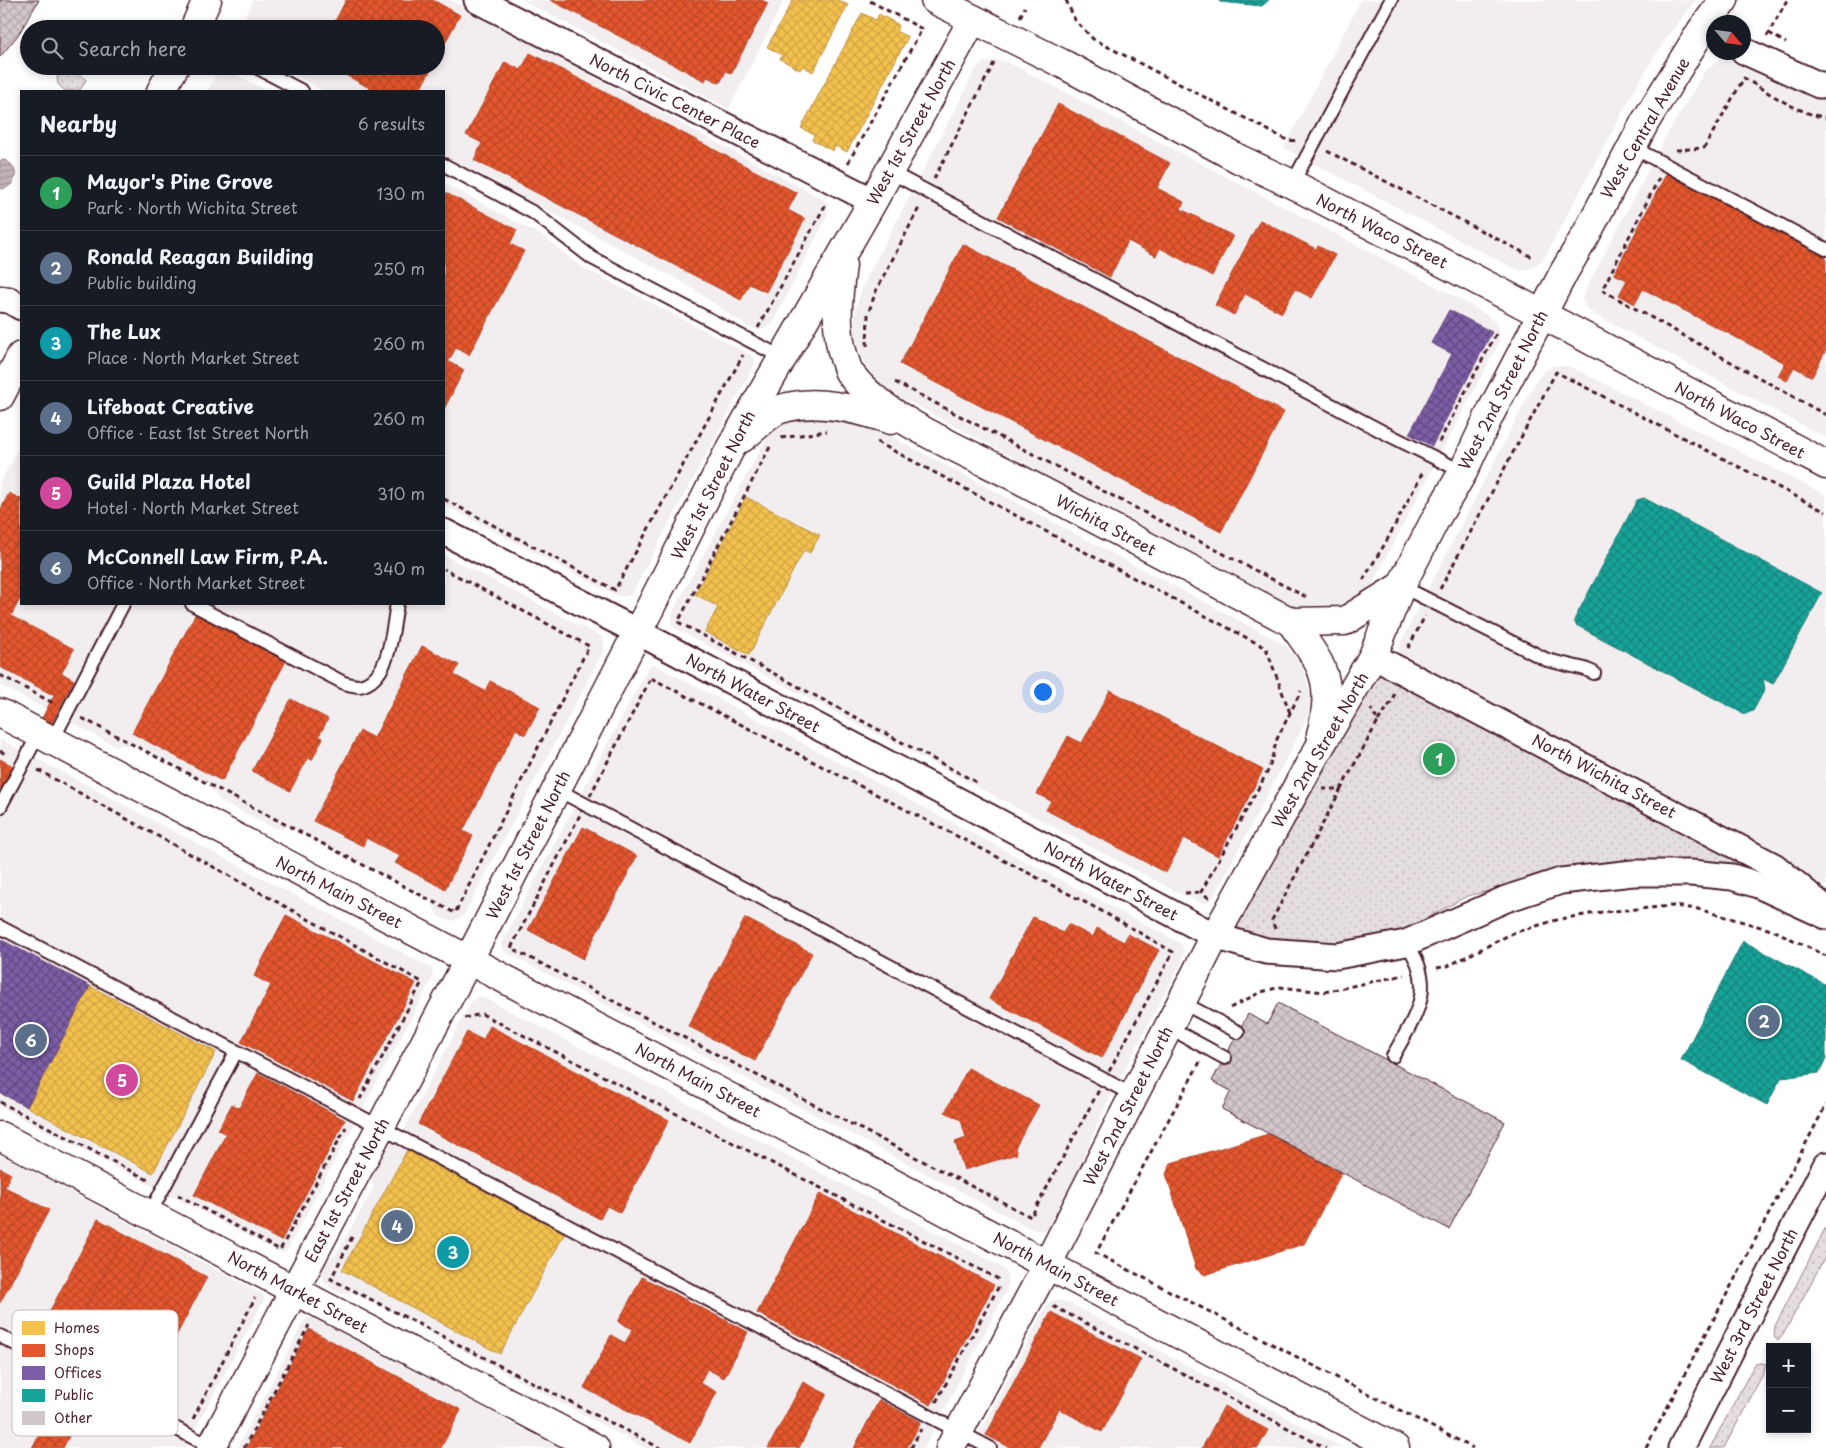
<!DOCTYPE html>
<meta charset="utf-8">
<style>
:root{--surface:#171b24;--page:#20242c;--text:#f1f3f6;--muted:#9ea1a6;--line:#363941;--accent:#7c3aed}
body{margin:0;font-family:"Playpen Sans",sans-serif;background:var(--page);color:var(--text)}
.controls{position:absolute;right:15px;bottom:15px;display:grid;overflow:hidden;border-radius:0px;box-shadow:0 2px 8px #0003}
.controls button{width:45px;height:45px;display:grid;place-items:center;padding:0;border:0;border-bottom:1px solid var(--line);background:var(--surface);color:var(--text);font:25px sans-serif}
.compass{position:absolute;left:1706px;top:15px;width:45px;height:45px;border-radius:50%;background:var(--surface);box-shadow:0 2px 8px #0003;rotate:118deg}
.you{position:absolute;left:1042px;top:691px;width:18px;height:18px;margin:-12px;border:4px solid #fff;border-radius:50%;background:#1a73e8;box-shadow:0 0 0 8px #1a73e833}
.badge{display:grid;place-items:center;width:32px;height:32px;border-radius:50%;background:var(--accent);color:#fff;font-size:16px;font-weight:700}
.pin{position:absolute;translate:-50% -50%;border:2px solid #fff;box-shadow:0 1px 5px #0006}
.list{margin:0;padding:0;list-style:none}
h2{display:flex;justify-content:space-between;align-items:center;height:65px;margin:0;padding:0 20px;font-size:21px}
h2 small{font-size:16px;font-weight:400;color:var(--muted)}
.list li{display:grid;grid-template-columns:32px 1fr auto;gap:15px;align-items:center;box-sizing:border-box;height:75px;padding:0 20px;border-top:1px solid var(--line)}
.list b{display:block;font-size:19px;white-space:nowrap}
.list p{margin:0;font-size:16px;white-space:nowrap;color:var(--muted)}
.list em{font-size:16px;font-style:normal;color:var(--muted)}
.icon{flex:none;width:28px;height:28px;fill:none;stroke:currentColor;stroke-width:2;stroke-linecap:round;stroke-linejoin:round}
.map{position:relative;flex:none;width:1826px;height:1448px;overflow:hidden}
.search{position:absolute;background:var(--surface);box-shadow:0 2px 8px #0003;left:20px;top:20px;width:425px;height:55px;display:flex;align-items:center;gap:12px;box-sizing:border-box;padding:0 18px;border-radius:28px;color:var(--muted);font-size:19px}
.panel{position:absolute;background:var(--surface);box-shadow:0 2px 8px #0003;left:20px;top:90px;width:425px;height:515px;border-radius:0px}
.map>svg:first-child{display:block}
.built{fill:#f2eeef}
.grass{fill:url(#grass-dots);stroke:#987e86}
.water{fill:url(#water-rules);stroke:#91787e}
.homes{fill:url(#homes-cross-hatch);stroke:#c09044}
.shops{fill:url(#shops-cross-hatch);stroke:#b6462d}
.offices{fill:url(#offices-cross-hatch);stroke:#6c4b82}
.public{fill:url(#public-cross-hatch);stroke:#267b77}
.building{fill:url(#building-cross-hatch);stroke:#4a1f2b}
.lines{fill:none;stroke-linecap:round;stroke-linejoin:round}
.service-casing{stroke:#4a1f2b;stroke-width:16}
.minor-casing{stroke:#4a1f2b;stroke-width:29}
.tertiary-casing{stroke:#4a1f2b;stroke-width:31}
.secondary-casing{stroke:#4a1f2b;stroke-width:31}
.path{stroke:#4a1f2b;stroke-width:3;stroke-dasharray:5 4;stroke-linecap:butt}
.service{stroke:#fff;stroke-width:12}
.minor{stroke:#fff;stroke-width:25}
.tertiary{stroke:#fff;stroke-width:28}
.secondary{stroke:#fff;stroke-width:28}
.labels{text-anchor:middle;stroke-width:5;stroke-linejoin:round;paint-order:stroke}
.street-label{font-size:16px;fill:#4a1f2b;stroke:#fff}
.key{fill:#fff;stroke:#c9bcbf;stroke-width:1}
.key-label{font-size:14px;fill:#4a1f2b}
</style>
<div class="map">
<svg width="1826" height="1448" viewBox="0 0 1826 1448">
<defs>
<pattern id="grass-dots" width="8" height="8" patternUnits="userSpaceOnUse" patternTransform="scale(1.25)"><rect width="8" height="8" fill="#e5dee0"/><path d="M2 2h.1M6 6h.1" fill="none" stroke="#c6bec0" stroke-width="1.8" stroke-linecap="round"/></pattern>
<pattern id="water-rules" width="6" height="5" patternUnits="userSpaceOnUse" patternTransform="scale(1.25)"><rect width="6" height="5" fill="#c1b3b6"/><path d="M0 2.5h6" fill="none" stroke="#9f9194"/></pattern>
<pattern id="homes-cross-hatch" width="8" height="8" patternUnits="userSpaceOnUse" patternTransform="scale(1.25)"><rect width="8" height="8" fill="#f2c14e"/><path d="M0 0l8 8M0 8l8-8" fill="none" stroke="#d1a544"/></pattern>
<pattern id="shops-cross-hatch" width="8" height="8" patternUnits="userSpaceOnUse" patternTransform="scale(1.25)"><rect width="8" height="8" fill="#e4572e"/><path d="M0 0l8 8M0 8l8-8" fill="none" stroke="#bb4727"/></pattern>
<pattern id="offices-cross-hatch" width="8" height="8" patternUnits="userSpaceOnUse" patternTransform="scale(1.25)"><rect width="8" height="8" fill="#7b5ea7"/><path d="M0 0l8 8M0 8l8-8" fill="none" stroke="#624980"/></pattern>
<pattern id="public-cross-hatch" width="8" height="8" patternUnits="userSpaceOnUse" patternTransform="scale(1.25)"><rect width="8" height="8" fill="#17a398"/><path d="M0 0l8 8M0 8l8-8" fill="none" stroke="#17847c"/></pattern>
<pattern id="building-cross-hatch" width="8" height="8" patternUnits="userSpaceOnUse" patternTransform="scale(1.25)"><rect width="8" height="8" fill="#d2c7cb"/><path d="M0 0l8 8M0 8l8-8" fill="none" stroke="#b6aaae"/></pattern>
</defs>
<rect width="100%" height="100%" fill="#fff"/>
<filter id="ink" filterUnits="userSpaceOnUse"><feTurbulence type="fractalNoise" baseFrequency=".02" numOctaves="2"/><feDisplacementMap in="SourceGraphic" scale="10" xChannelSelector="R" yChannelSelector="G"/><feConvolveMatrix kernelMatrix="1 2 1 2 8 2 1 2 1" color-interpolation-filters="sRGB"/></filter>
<g filter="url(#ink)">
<g class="built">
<polygon points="253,0 450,0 821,198 828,203 827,217 772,324 767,328 758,330 747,326 684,283 444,155 444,91 324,91 277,66 436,66 436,29 239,29"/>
<polygon points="522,0 784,0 729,109"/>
<polygon points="1361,0 1696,0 1667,37 1637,85 1546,255 1536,266 1523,271 1511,267 1284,148"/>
<polygon points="1732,57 1745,61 1810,95 1826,99 1826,438 1594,314 1585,307 1582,299 1587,287 1665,138 1705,71 1719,60"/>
<polygon points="996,60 1007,62 1454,296 1487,315 1495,322 1499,331 1499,343 1371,586 1360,597 1349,605 1325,612 1302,611 1288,604 902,398 882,385 867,368 859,350 854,331 856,307 863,285 976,69 983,63"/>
<polygon points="221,70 227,70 268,91 207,91 216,75"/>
<polygon points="444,183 546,238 578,265 750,354 754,358 755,362 751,371 631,595 620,597 613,594 444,505"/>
<polygon points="1554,366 1567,366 1577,370 1826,495 1826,887 1406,666 1400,661 1399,645 1536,381 1545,370"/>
<polygon points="789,418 847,418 883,432 1282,643 1293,652 1302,665 1307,682 1311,700 1308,714 1305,723 1214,896 1209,902 1202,903 1187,897 676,629 671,624 673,611 767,437 775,427"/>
<polygon points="21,444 21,604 444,604 444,555 600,636 604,641 604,650 464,915 458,919 451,921 443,919 437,915 431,899 288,827 283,829 275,828 220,801 209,786 198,778 137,747 129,745 117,746 111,744 0,685 0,483"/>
<polygon points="653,664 1180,943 1183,946 1184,951 1181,963 1106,1105 1070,1188 1047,1230 1035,1230 1028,1227 505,952 502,948 501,944 649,666"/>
<polygon points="0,739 428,966 432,969 433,974 432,979 288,1248 285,1252 281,1253 0,1107"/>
<polygon points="481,996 1000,1266 1006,1271 1008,1283 1006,1292 924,1448 645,1448 359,1295 353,1292 343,1294 338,1293 324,1282 322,1270 325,1263 336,1254 373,1189 372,1173 386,1144 391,1142 397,1143 471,1002 476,997"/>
<polygon points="0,1154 264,1295 264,1300 185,1448 0,1448"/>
<polygon points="1054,1300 1060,1300 1067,1302 1344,1448 972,1448 1044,1310 1048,1303"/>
<polygon points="308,1318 314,1318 559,1448 237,1448 304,1321"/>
</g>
<g class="grass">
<polygon points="64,66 70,66 86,80 80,90 65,91 58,84 57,78"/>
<polygon points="1380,670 1786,875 1608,863 1467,896 1398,934 1333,947 1277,944 1234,932"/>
<polygon points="1826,1227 1826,1255 1783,1335 1778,1341 1774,1337 1775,1326"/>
<polygon points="1762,1363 1766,1364 1762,1376 1724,1448 1710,1448 1752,1369 1755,1364"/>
</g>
<path class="water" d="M4,160c17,6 14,28 -4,29v-28z"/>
<g class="homes">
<polygon points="793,0 838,0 848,5 813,72 803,66 800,70 780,59 782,55 767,47"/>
<polygon points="862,13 876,20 879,14 899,25 896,31 908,37 847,152 835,146 833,151 812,140 814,135 801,128"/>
<polygon points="746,497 820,535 810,553 804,550 749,655 705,632 718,607 695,594"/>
<polygon points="90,986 216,1052 153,1173 27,1107"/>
<polygon points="407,1150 565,1233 500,1354 342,1270"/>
</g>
<g class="shops">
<polygon points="346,0 433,0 460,15 436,60 436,29 331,29"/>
<polygon points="550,0 762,0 768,3 731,74 726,71 720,83 707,77 705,81"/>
<polygon points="530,53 797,193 788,210 805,219 766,292 749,284 741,300 474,160 482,143 466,135 505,62 521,70"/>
<polygon points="329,66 433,66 419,91 375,91"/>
<polygon points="1058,104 1170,163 1157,188 1184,202 1181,209 1233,236 1212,276 1160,248 1156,256 1128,241 1110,277 998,217"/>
<polygon points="1666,174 1826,257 1826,350 1812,377 1794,367 1787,381 1778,376 1785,363 1643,289 1635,304 1619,295 1627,280 1614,274"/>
<polygon points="444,192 517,230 510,244 524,251 469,355 456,348 448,362 444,359"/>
<polygon points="1260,220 1316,249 1318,246 1335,255 1312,298 1295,289 1282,313 1245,294 1234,315 1215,305"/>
<polygon points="963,244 1284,412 1221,532 900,364"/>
<polygon points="444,359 464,370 444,409"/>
<polygon points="9,493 21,499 21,572 0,561 0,511"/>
<polygon points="0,561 21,572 21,597 11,616 74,649 51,694 0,667"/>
<polygon points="196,613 286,661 222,781 132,733"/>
<polygon points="422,646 459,665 454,675 485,691 490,681 540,707 525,735 516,729 463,831 473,836 445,889 395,863 400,856 366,838 363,846 313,821 360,731 374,738"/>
<polygon points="62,673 74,680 16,791 3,784 11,769 15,770 54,695 52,693"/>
<polygon points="1110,690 1263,770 1218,856 1184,838 1166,873 1046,810 1051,801 1037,794 1068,736 1082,743"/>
<polygon points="291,699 328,719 319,736 323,738 312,760 308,758 290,791 252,771"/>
<polygon points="0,759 13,766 0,790"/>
<polygon points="583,827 637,856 583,959 528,930"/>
<polygon points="286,915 416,983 353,1101 241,1042 271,985 254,976"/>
<polygon points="1033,917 1063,933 1068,924 1093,937 1097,928 1124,942 1128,934 1159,950 1102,1058 989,999"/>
<polygon points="745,918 812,953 755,1061 688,1026"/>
<polygon points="490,1026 669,1120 620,1213 607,1206 600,1219 418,1124 467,1032 483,1040"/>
<polygon points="968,1068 1039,1105 1015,1148 1017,1154 964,1170 955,1142 966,1138 961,1120 945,1112"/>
<polygon points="258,1073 345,1120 281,1241 194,1195 226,1134 218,1130 232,1104 239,1108"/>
<polygon points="1268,1134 1342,1172 1304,1244 1205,1275 1196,1269 1166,1174 1171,1163"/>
<polygon points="0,1168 11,1174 0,1196"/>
<polygon points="5,1187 49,1210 0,1303 0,1196"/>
<polygon points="820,1193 994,1285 931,1405 757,1313"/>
<polygon points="98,1219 125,1234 69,1340 42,1326"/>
<polygon points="125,1234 152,1248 107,1334 80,1320"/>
<polygon points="152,1248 207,1277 162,1363 107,1334"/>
<polygon points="642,1277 748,1332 724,1378 707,1369 700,1383 717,1392 690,1443 584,1388 611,1335 625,1343 633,1329 618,1322"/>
<polygon points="1051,1312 1141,1359 1102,1432 1059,1409 1038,1448 1011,1448 986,1435"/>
<polygon points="309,1329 461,1410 441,1448 246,1448"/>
<polygon points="68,1379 92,1392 63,1448 32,1448"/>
<polygon points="803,1382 827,1394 799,1448 768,1448"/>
<polygon points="879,1400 921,1422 907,1448 854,1448"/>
<polygon points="1224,1406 1246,1418 1230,1448 1202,1448"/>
<polygon points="1246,1418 1268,1430 1258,1448 1230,1448"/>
</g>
<g class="offices">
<polygon points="1449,310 1492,332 1432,446 1409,434 1452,354 1431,343"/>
<polygon points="0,939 90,986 27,1107 0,1093"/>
</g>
<g class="public">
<polygon points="1218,0 1269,0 1262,6 1220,2"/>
<polygon points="1644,498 1822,593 1773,684 1763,679 1765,689 1753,711 1744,714 1576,625 1574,620 1637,500"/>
<polygon points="1743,941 1826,985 1826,1058 1819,1073 1781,1078 1767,1105 1681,1060"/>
</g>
<g class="building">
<polygon points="0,0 39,0 18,35 0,57"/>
<polygon points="1278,1003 1505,1122 1449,1229 1222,1109 1231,1091 1212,1081 1248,1014 1267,1024"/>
</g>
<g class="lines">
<g class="service-casing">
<g id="service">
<polyline points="254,66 302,91"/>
<polyline points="1632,147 1826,249"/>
<polyline points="444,165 534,213 592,258 783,358"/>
<polyline points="890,172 1385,433 1463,472"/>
<polyline points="1292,184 1391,0"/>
<polyline points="1401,586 1547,660 1585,669 1594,673"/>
<path d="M192,604l152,79c4,1 11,3 15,3 32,-6 33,-57 38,-82"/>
<polyline points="52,741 123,604"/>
<polyline points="556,789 1133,1095"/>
<polyline points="0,807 39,733"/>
<polyline points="0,927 990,1448"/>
<polyline points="1181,1002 1238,1032"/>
<polyline points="1168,1027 1225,1058"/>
<path d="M1393,1056c23,-41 45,-70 13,-113"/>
<polyline points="149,1215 236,1052"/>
<polyline points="0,1336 213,1448"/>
</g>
</g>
<g class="minor-casing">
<g id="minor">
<polyline points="477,0 873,201"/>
<polyline points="1744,51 1819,85 1826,85"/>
<polyline points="0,299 9,300 21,307"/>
<polyline points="444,532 638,632 1215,936 1266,951 1337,956 1406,943 1506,899 1561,881 1633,873 1691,873 1732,877 1758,885 1826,916"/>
<polyline points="1373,656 1774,866 1820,904"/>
<polyline points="1681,1448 1826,1165"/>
</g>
</g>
<g class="tertiary-casing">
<g id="tertiary">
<polyline points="935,0 1065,65 1239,159 1292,184 1513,299 1826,465"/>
<path d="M842,265c-4,31 -8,62 2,93 2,5 3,10 5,14 33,47 117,79 168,106 91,48 182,96 274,144 21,30 39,47 35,85 -1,9 -2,18 -5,27"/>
<path d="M742,438c10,-7 25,-23 36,-28 35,-13 80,-1 113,10"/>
<polyline points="1291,622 1345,621 1401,586"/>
<polyline points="0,713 1395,1448"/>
<polyline points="0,1136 595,1448"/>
<polyline points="211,1448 469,959 650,608 731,447 873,201 973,19"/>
<polyline points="950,1448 1047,1265 1215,936 1311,762 1373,656 1401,586 1435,520 1463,472 1490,414 1564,272 1587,233 1645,122 1701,31 1724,0"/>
</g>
</g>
<g class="secondary-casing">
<g id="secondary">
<polyline points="194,29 207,0"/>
<polyline points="161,91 175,66"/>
<polyline points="0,396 21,356"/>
</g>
</g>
<g class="path">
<polyline points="1066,0 1075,20 1093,39 1287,140 1297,141"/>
<polyline points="1020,17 1025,7"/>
<polyline points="1769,33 1786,43"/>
<polyline points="1767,36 1787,0"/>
<path d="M1676,150l28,-2 40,-70c22,13 58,38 82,39"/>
<polyline points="1327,151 1534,258"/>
<polyline points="848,163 922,29 868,0"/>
<polyline points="1659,178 1602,290 1826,415"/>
<polyline points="934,179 994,63"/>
<polyline points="758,328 827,202"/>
<polyline points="867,346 868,314 876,291 920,206"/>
<polyline points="895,382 1306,597"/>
<polyline points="781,438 827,431"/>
<polyline points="877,442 1266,648 1290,713"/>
<polyline points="1439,442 1497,332"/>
<polyline points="770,447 678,622 976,782"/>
<polyline points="444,499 615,590 743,355"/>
<polyline points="1363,580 1386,542 1424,470"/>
<polyline points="1440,589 1556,372 1826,512"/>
<polyline points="1408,648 1425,616"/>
<polyline points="0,675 55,704"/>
<polygon points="651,678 1098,909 1173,952 1031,1217 511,948"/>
<polyline points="82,718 455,913 589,646 444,569"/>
<polyline points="1378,721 1392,701 1395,692"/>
<polyline points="0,751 8,755"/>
<polyline points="38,770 422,982 360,1099"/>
<polyline points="1322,789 1341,789 1378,721 1371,709"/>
<polyline points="1185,893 1201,892"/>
<polyline points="1209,898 1201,892 1269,769 1277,739 1301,691"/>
<polyline points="1275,929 1272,920 1341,789"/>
<polyline points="1437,968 1448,966 1513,933 1560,919 1602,912 1673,906 1698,909 1775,931 1826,956"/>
<polyline points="1230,1008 1261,992 1280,987 1324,992 1404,975"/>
<polyline points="464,1018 482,1014 1002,1281"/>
<polyline points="1200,1062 1096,1253 1473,1448"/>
<polyline points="0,1102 150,1181"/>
<polyline points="178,1195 280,1250 346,1127"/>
<polyline points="352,1237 331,1279 660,1448"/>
<polyline points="1053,1306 1326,1448"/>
<polyline points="936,1402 999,1286"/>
<polyline points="193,1419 255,1298"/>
<polyline points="244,1448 309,1325"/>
<polyline points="911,1448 921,1429"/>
<polyline points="1646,1448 1826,1105"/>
</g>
<use href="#service" class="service"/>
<use href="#minor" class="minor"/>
<use href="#tertiary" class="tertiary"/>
<use href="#secondary" class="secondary"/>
</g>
</g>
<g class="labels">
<g class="street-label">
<text transform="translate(675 101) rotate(27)" y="6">North Civic Center Place</text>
<text transform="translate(1645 128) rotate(-60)" y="6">West Central Avenue</text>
<text transform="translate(911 132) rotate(-61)" y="6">West 1st Street North</text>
<text transform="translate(1382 231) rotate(27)" y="6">North Waco Street</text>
<text transform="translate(1503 390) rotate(-63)" y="6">West 2nd Street North</text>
<text transform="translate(1740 420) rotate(28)" y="6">North Waco Street</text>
<text transform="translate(713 485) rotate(-63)" y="6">West 1st Street North</text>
<text transform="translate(1106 525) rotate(28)" y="6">Wichita Street</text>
<text transform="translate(753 693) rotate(28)" y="6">North Water Street</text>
<text transform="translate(1320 750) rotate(-60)" y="6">West 2nd Street North</text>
<text transform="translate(1604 776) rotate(28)" y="6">North Wichita Street</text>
<text transform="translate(528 845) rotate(-63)" y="6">West 1st Street North</text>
<text transform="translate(1111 881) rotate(28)" y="6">North Water Street</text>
<text transform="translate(339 892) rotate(27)" y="6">North Main Street</text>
<text transform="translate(698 1080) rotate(28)" y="6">North Main Street</text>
<text transform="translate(1128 1106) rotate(-63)" y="6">West 2nd Street North</text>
<text transform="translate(347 1190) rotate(-62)" y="6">East 1st Street North</text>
<text transform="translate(1056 1269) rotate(28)" y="6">North Main Street</text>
<text transform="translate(298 1292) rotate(28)" y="6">North Market Street</text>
<text transform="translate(1754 1306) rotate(-63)" y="6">West 3rd Street North</text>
</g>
</g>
<rect x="12" y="1310" width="166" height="126" rx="8" class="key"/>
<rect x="22" y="1321" width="23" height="14" fill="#f2c14e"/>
<rect x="22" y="1344" width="23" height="13" fill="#e4572e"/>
<rect x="22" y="1366" width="23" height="14" fill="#7b5ea7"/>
<rect x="22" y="1389" width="23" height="13" fill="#17a398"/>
<rect x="22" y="1411" width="23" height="14" fill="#d2c7cb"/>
<g class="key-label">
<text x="54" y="1333">Homes</text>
<text x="54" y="1355">Shops</text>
<text x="54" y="1378">Offices</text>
<text x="54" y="1400">Public</text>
<text x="54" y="1423">Other</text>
</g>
</svg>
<div class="controls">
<button>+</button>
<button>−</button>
</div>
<svg class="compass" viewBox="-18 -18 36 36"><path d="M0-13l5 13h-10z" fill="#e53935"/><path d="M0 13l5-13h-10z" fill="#9ea1a6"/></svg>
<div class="you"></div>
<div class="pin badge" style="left:1439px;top:759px;background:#2e9e5b">1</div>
<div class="pin badge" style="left:1764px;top:1021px;background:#5c6f8a">2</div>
<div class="pin badge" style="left:453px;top:1252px;background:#0f9aa8">3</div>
<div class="pin badge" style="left:397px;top:1226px;background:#5c6f8a">4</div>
<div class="pin badge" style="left:122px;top:1080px;background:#d1479c">5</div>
<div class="pin badge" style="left:31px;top:1040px;background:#5c6f8a">6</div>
<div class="search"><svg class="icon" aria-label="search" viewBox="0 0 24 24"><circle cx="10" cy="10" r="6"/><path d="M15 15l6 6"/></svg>Search here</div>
<section class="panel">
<h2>Nearby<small>6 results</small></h2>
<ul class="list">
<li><span class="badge" style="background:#2e9e5b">1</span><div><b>Mayor's Pine Grove</b><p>Park · North Wichita Street</p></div><em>130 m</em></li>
<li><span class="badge" style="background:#5c6f8a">2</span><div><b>Ronald Reagan Building</b><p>Public building</p></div><em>250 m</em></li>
<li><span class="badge" style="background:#0f9aa8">3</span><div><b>The Lux</b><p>Place · North Market Street</p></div><em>260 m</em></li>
<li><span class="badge" style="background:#5c6f8a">4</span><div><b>Lifeboat Creative</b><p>Office · East 1st Street North</p></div><em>260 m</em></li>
<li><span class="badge" style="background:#d1479c">5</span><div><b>Guild Plaza Hotel</b><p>Hotel · North Market Street</p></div><em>310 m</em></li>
<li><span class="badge" style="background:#5c6f8a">6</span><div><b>McConnell Law Firm, P.A.</b><p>Office · North Market Street</p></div><em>340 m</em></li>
</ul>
</section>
</div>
